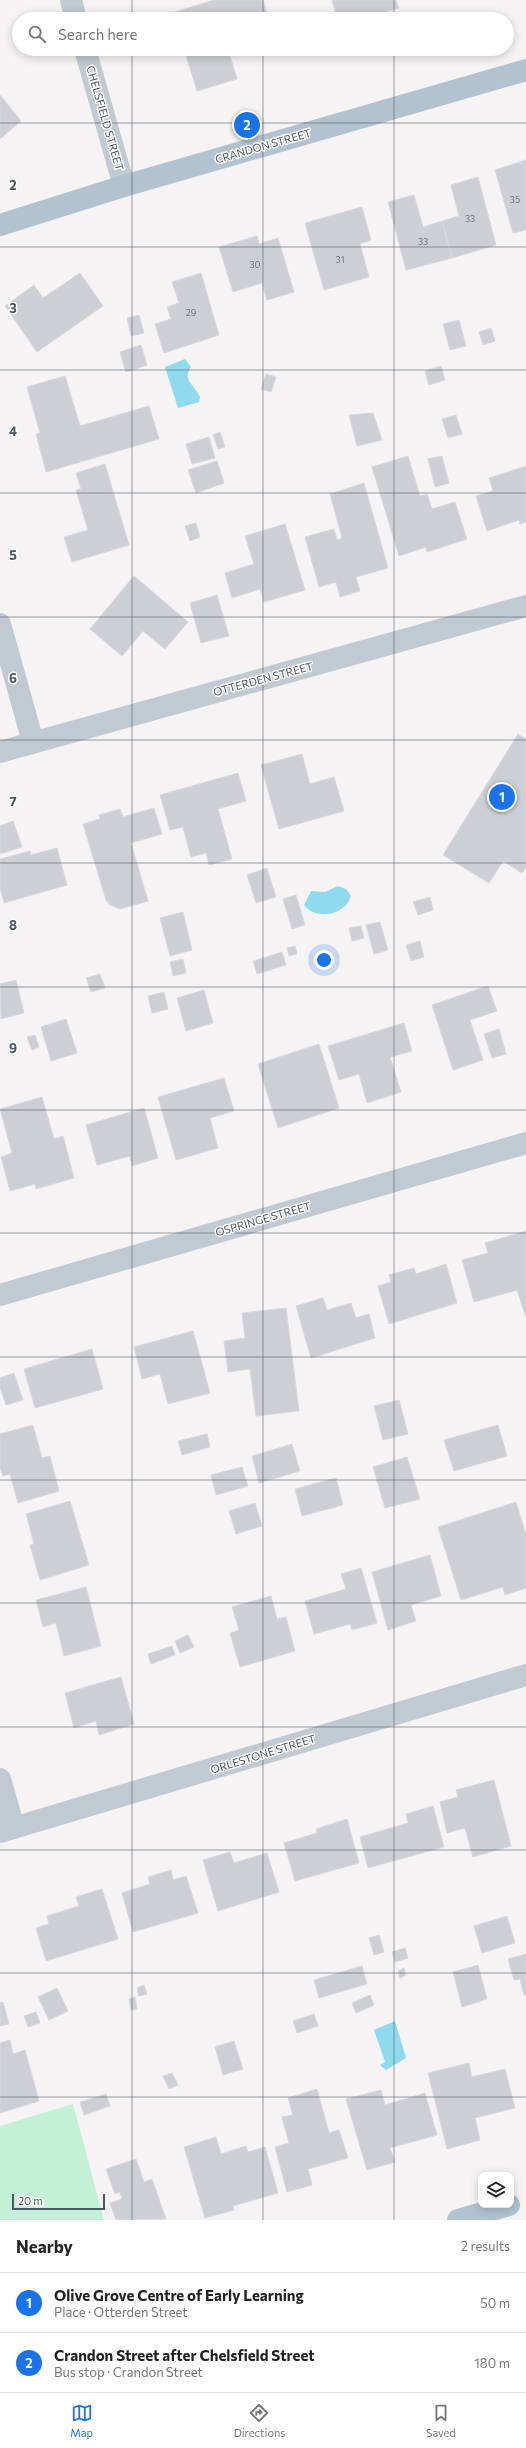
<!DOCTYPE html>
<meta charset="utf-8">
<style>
:root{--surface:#fff;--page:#f6f6f6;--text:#222;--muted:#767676;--line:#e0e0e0;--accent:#1a73e8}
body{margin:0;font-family:Commissioner,sans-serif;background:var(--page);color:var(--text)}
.controls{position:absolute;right:12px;bottom:12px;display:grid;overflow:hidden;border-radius:8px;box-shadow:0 2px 10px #0003}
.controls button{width:36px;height:36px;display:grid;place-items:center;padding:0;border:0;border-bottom:1px solid var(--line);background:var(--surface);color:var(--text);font:20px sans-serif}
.scale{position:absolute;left:12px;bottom:10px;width:93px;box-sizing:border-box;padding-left:4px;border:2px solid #4a5661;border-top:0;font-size:11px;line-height:14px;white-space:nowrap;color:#4a5661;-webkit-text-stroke:3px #fff;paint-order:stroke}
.you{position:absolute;left:324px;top:960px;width:14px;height:14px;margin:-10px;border:3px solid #fff;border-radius:50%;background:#1a73e8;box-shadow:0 0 0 6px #1a73e833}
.badge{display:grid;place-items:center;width:26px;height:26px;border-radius:50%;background:var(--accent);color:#fff;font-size:13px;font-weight:700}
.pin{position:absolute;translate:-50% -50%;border:2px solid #fff;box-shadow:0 1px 4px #0006}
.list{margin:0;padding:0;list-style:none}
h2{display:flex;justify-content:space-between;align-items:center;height:52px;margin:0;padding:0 16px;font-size:17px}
h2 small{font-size:13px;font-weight:400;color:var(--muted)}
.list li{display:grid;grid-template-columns:26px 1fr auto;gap:12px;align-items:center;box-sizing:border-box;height:60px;padding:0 16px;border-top:1px solid var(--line)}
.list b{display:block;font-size:15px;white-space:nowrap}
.list p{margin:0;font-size:13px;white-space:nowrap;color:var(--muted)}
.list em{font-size:13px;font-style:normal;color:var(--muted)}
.icon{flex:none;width:22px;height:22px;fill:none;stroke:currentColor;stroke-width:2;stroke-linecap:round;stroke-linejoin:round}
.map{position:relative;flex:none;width:526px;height:2220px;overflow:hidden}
.search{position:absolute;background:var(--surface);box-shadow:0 2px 10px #0003;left:12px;right:12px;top:12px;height:44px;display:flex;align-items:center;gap:10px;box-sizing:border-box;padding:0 14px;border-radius:22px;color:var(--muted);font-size:15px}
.sheet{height:172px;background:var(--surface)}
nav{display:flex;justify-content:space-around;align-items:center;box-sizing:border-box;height:56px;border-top:1px solid var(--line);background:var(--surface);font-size:11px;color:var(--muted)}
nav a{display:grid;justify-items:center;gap:2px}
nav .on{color:var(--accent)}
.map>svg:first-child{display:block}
.green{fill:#c3f1d5}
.water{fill:#90daee}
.building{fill:#cdcfd5;stroke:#d7d9de}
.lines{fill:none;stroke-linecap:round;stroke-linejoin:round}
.minor{stroke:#c1cad2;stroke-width:22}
.major{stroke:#b3c2d1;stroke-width:22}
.grid{fill:none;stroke:#4a5661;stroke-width:1;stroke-opacity:0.55}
.labels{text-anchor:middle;stroke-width:3;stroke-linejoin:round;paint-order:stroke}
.number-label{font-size:9px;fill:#6b747e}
.street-label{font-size:11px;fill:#4a5661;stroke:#fff}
.grid-label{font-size:13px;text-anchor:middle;font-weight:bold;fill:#4a5661;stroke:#fff;stroke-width:3;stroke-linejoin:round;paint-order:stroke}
</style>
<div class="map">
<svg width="526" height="2220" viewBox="0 0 526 2220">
<rect width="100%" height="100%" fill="#f5f3f3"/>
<polygon class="green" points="73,2104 104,2220 0,2220 0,2126"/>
<g class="water">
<path d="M185,359l6,8c-9,13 3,17 9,30l-1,5 -21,6 -13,-41z"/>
<path d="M338,886l8,3 5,7c-5,19 -35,25 -47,9l7,-14 14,1z"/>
<polygon points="395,2021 406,2058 386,2070 380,2065 385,2062 374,2030"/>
</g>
<g class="building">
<polygon points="214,0 263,0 269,19 170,19 168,14"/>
<polygon points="332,0 396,0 399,8 359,19 337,19"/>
<polygon points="184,49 228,49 237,79 197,91"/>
<polygon points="0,95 21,121 0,139"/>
<polygon points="526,160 526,230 513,233 495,170"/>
<polygon points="478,177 496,245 452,258 442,221 459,216 451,185"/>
<polygon points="414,195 423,227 442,221 452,258 406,270 388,202"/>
<polygon points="362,207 371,240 360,244 369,277 324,290 305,223"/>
<polygon points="257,236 259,244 278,238 294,292 267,300 262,283 233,292 219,247"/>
<polygon points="80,273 103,306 37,352 5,306 34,285 43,298"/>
<polygon points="201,273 219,335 164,353 155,324 171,319 167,307 179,303 172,282"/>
<polygon points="139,315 144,333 131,336 127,318"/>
<polygon points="459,320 466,346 450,350 443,324"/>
<polygon points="491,328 495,341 483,345 479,332"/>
<polygon points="141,345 147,365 126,372 120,352"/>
<polygon points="441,366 445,380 429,385 425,371"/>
<polygon points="266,374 276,377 271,392 261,389"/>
<polygon points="65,376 80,426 149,406 159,439 46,472 36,434 40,433 27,387"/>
<polygon points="373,413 382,440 357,446 349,415"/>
<polygon points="456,415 462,434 448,438 442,419"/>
<polygon points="220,432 225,447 218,449 213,435"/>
<polygon points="209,437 215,458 192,464 186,444"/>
<polygon points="408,456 420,496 427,494 432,509 455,502 467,539 427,552 426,547 399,556 372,467"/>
<polygon points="442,456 449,483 435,487 428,459"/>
<polygon points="217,461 224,483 196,493 188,470"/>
<polygon points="105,464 129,545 72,562 64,537 88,530 76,490 81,489 76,473"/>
<polygon points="526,466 526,522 520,524 519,520 487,531 476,496 493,491 489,478"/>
<polygon points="364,483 388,568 356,577 360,591 340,597 336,582 319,587 305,537 334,529 337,540 342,538 330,494"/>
<polygon points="196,523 200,537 190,541 185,526"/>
<polygon points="285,524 305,590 264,602 260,589 232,598 225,573 254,564 245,536"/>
<polygon points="134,576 188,622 165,649 143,631 122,656 90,629"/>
<polygon points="217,595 229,636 201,643 190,603"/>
<polygon points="518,734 526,739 526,867 522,873 503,861 489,883 443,855"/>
<polygon points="302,754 310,784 334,777 344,811 279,829 261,765"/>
<polygon points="238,773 246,801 218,809 232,859 209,865 206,853 191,857 183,827 170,830 160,795"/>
<polygon points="154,808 162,834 131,843 148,901 120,909 110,905 106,900 83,824 100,819 99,815 120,809 123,817"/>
<polygon points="13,821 22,847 0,854 0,826"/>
<polygon points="57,848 67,885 4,903 0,887 0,859 30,851 31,855"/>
<polygon points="267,868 276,897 256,903 247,875"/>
<polygon points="296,895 305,925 292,929 283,899"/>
<polygon points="430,897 433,910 418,915 413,902"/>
<polygon points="183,912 192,950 170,956 160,918"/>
<polygon points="380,922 388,950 374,954 366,925"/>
<polygon points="361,926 364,938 352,941 349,928"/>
<polygon points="420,941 424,957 411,961 406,945"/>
<polygon points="295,946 297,954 289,956 287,948"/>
<polygon points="282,952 286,965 257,974 253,961"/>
<polygon points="183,959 186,973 173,976 170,962"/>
<polygon points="100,974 105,988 91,992 86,978"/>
<polygon points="16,980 24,1013 1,1019 0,984"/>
<polygon points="488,986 497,1011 470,1020 483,1060 453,1070 432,1005"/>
<polygon points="204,990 213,1023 186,1031 177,998"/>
<polygon points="164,992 168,1009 152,1013 148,996"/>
<polygon points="66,1019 77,1053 51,1061 41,1027"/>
<polygon points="404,1023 412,1051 390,1057 401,1092 367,1103 359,1074 339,1080 328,1046"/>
<polygon points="499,1029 506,1054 492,1058 484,1034"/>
<polygon points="35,1035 39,1047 32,1050 27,1037"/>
<polygon points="319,1044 339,1108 278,1128 258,1064"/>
<polygon points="224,1078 234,1111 210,1118 218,1148 176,1160 158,1097"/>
<polygon points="42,1097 54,1139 63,1136 74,1178 36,1189 35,1184 10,1191 1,1157 12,1153 0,1109"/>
<polygon points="144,1108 158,1158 132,1166 130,1156 97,1165 86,1125"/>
<polygon points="526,1231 526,1317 517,1290 474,1302 462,1260 488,1253 485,1243"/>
<polygon points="446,1264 457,1303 389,1324 378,1286 391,1282 389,1275 414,1268 416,1274"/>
<polygon points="323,1298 327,1310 351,1303 356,1318 369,1314 375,1338 311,1358 296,1306"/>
<polygon points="286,1308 299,1411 256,1416 250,1369 228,1372 224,1341 245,1338 242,1313"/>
<polygon points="193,1331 210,1393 168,1404 160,1374 142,1379 134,1347"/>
<polygon points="92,1349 103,1389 35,1408 24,1369"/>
<polygon points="14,1373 23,1400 6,1405 0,1387 0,1378"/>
<polygon points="399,1400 408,1434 383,1440 374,1406"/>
<polygon points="33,1425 42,1458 50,1456 59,1491 18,1503 10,1474 3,1476 0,1467 0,1434"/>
<polygon points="498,1425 507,1456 454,1471 444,1440"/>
<polygon points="207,1434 210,1447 182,1455 178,1441"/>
<polygon points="292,1444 300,1471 259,1483 252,1456"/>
<polygon points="407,1457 420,1499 385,1508 373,1467"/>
<polygon points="242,1467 248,1486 216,1495 211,1475"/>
<polygon points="336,1478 343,1505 302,1516 295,1489"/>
<polygon points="70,1501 89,1565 40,1580 30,1545 34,1544 26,1514"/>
<polygon points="516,1502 526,1535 526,1588 505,1595 503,1587 461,1600 438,1527"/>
<polygon points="255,1503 262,1526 236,1534 229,1511"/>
<polygon points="430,1555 441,1596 411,1605 416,1621 388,1630 372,1572"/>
<polygon points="361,1568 377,1623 352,1630 350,1624 314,1634 305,1601 346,1589 341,1574"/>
<polygon points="86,1587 101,1646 64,1656 56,1623 43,1627 36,1600"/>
<polygon points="271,1596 277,1619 286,1617 295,1651 240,1667 230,1633 239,1630 232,1607"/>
<polygon points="188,1635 194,1647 180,1653 175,1641"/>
<polygon points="172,1646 175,1655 151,1664 148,1654"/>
<polygon points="121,1677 134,1724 99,1735 96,1721 74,1728 65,1693"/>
<polygon points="494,1780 511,1846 473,1857 465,1828 447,1833 440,1802 458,1797 456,1790"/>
<polygon points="433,1806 444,1847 368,1868 360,1837 408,1823 406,1814"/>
<polygon points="347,1819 359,1863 295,1881 284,1843 317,1833 316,1829"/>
<polygon points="230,1852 234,1863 267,1853 279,1892 218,1911 203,1860"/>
<polygon points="171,1870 173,1880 186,1876 198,1913 133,1932 122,1893 150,1884 148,1877"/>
<polygon points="102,1889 118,1939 46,1961 36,1928 49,1924 47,1916 79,1906 76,1897"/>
<polygon points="507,1916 515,1943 482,1953 474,1926"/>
<polygon points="379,1935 384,1952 374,1955 369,1938"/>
<polygon points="405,1948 408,1958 395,1962 392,1952"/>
<polygon points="526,1954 526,1995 524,1995 520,1979 514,1980 508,1959"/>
<polygon points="478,1965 487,1999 462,2007 453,1972"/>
<polygon points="362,1966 367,1984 319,1998 314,1980"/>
<polygon points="404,1968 406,1975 400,1978 398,1971"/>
<polygon points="144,1985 147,1994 139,1996 137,1988"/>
<polygon points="57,1988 68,2011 49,2020 38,1997"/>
<polygon points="370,1995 374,2005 356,2013 352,2003"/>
<polygon points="135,1997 137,2009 131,2010 129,1999"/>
<polygon points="3,2002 9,2024 0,2026 0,2003"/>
<polygon points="36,2012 40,2023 28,2027 24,2016"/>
<polygon points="314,2014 318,2026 297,2033 293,2021"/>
<polygon points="10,2040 13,2054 25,2050 39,2101 0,2113 0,2043"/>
<polygon points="234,2041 243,2069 223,2075 215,2047"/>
<polygon points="469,2063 472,2077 505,2069 515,2108 475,2118 480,2140 447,2149 428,2073"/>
<polygon points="172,2073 178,2085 169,2089 163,2076"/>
<polygon points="317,2089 329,2133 339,2130 348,2158 308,2169 312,2185 287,2192 275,2147 289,2143 282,2117 293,2115 288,2098"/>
<polygon points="381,2090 385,2105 425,2093 437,2135 390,2148 395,2162 367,2170 346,2099"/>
<polygon points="106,2094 110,2106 84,2115 80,2102"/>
<polygon points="216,2137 221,2154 246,2146 248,2152 265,2147 278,2193 233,2206 234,2210 205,2218 184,2147"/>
<polygon points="136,2159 144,2182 152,2179 166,2219 116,2220 110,2203 122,2199 120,2192 115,2194 106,2169"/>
</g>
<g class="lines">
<g class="minor">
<polyline points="71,0 76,19"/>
<polyline points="85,49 124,186"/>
<polyline points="0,624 33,742"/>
<polyline points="0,752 526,606"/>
<polyline points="0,1295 526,1143"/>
<polyline points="0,1779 14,1828"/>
<polyline points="0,1832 526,1675"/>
</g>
<g class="major">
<polyline points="0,225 124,186 526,70"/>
<polyline points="458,2220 509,2205"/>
</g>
</g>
<path class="grid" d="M132,0v19M263,0v19M394,0v19M132,49v2171M263,49v2171M394,49v2171M0,123h526M0,247h526M0,370h526M0,493h526M0,617h526M0,740h526M0,863h526M0,987h526M0,1110h526M0,1233h526M0,1357h526M0,1480h526M0,1603h526M0,1727h526M0,1850h526M0,1973h526M0,2097h526"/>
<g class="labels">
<g class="number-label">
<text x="515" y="203">35</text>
<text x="470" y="222">33</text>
<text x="423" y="245">33</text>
<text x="340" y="263">31</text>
<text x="255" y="268">30</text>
<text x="191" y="316">29</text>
</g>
<g class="street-label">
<text transform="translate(105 118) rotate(74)" y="4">CHELSFIELD STREET</text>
<text transform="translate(263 146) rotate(-16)" y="4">CRANDON STREET</text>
<text transform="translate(263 679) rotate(-15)" y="4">OTTERDEN STREET</text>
<text transform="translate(263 1219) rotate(-16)" y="4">OSPRINGE STREET</text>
<text transform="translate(263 1754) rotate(-17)" y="4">ORLESTONE STREET</text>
</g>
</g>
<g class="grid-label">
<text x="13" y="190">2</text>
<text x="13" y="313">3</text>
<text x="13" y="436">4</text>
<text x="13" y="560">5</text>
<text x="13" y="683">6</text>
<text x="13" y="806">7</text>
<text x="13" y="930">8</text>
<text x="13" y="1053">9</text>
</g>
</svg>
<div class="controls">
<button><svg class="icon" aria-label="layers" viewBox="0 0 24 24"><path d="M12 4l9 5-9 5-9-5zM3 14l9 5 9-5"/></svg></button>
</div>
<div class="scale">20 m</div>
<div class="you"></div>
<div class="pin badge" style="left:502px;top:797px">1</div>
<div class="pin badge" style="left:247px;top:125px">2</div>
<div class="search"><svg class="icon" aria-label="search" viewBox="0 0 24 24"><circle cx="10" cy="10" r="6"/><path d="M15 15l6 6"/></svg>Search here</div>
</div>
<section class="sheet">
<h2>Nearby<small>2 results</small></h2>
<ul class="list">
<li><span class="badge">1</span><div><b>Olive Grove Centre of Early Learning</b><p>Place · Otterden Street</p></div><em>50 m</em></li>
<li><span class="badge">2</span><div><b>Crandon Street after Chelsfield Street</b><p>Bus stop · Crandon Street</p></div><em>180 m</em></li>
</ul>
</section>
<nav>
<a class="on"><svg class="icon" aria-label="map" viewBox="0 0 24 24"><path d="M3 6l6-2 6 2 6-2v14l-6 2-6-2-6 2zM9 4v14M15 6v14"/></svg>Map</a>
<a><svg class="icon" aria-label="directions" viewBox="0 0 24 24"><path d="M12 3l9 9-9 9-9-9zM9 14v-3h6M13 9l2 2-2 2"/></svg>Directions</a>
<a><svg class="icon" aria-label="saved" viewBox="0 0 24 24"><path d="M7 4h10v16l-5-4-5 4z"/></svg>Saved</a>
</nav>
